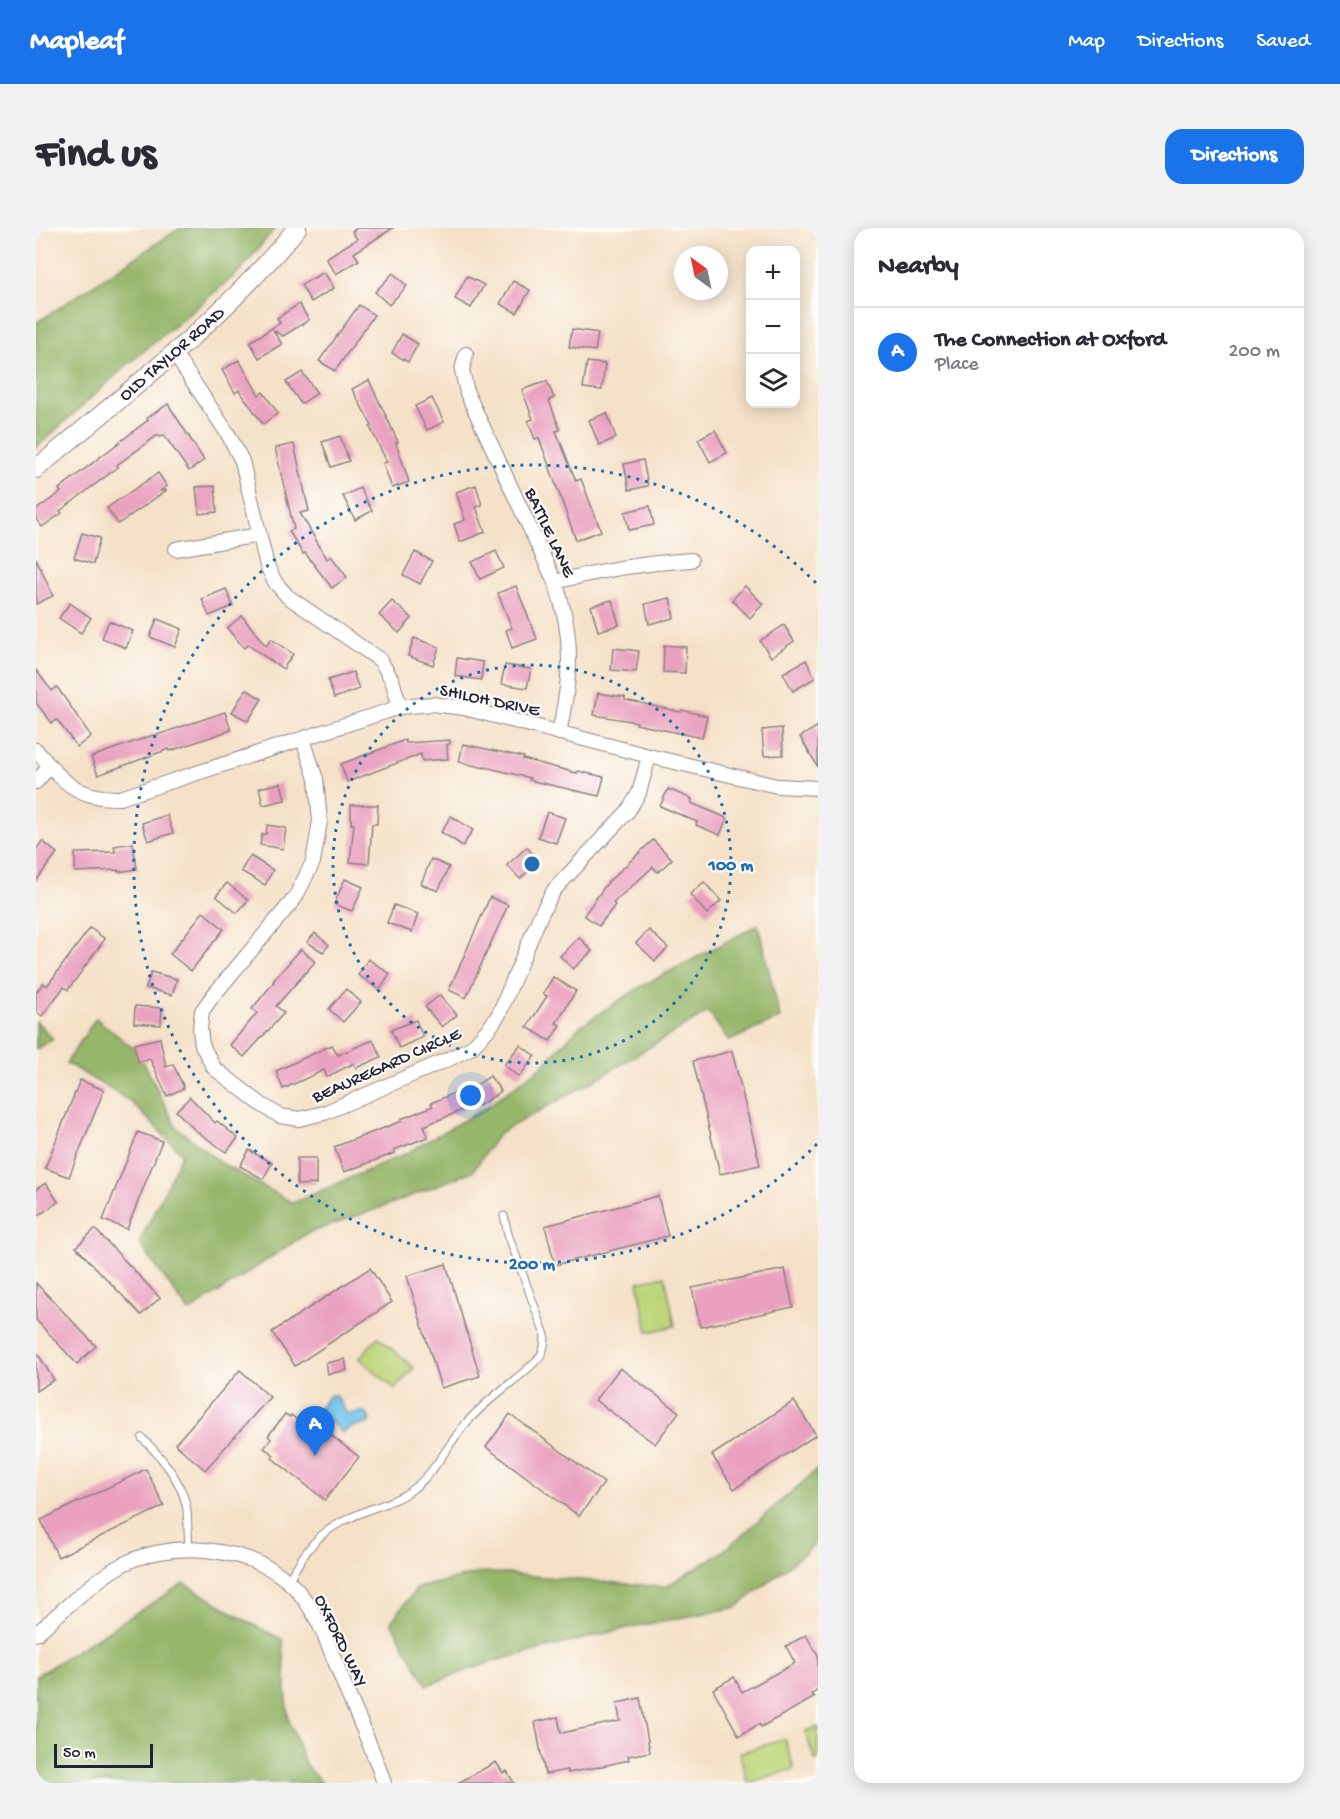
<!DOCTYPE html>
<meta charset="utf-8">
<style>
:root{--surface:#fff;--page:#f2f2f3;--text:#2b2b33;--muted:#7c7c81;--line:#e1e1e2;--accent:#1a73e8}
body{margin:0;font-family:"Gochi Hand",sans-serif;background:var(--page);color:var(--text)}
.controls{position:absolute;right:18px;top:18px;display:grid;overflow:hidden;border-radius:12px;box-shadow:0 3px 15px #0003}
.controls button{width:54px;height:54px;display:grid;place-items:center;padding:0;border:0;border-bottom:2px solid var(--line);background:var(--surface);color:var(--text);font:30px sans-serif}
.compass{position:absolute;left:638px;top:18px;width:54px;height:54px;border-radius:50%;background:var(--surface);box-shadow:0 3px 15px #0003;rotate:327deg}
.scale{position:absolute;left:18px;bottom:15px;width:99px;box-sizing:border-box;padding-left:6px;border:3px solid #22223b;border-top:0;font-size:16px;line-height:21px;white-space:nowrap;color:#22223b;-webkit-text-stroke:4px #fdfcf7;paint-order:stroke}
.you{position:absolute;left:435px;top:868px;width:21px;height:21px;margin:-15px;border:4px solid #fff;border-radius:50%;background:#1a73e8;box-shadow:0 0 0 9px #1a73e833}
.badge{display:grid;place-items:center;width:39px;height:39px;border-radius:50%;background:var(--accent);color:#fff;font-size:20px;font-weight:700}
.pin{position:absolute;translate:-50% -50px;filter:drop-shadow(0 2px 3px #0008)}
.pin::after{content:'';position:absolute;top:32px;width:21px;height:18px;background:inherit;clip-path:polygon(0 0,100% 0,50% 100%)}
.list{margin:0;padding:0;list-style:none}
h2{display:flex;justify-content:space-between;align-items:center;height:78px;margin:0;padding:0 24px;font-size:26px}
h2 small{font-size:20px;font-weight:400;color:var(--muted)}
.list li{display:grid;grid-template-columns:39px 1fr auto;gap:18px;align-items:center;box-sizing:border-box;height:90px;padding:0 24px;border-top:2px solid var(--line)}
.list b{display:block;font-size:22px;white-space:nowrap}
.list p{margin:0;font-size:20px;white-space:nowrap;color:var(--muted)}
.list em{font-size:20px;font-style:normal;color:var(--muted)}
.icon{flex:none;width:33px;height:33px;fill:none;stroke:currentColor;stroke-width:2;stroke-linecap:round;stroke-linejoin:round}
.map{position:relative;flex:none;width:782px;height:1555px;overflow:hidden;border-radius:18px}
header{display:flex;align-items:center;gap:36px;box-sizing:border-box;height:84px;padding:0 30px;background:var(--accent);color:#fff}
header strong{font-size:28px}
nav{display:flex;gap:33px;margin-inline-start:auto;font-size:21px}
.intro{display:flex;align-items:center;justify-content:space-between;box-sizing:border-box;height:144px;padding:0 36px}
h1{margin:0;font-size:42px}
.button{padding:15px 27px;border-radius:18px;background:var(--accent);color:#fff;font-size:21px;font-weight:700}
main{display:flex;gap:36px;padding:0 36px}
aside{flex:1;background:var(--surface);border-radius:18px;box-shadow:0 3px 15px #0003}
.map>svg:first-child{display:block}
.green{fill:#bdd57a;stroke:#707c5a;stroke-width:1.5}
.forest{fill:#96b66a;stroke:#5c6c52;stroke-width:1.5}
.water{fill:#6ec3ea;stroke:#487292;stroke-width:1.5}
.building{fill:#eaa0bf}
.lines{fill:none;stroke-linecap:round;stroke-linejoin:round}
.lane-casing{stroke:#8c8282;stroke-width:9}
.street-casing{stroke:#8c8282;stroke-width:16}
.secondary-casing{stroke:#8c8282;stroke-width:20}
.lane{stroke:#fff;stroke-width:7}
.street{stroke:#fff;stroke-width:14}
.secondary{stroke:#fff;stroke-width:18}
.ring{fill:none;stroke:#1f6fb2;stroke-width:3;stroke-dasharray:3 6}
.labels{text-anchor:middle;stroke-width:4.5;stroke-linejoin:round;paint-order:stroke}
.street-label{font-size:18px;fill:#22223b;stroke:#fdfcf7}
.centre{fill:#1f6fb2;stroke:#fdfcf7;stroke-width:3}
.ring-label{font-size:18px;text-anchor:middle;font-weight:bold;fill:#1f6fb2;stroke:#fdfcf7;stroke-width:4.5;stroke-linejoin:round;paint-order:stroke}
</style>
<header>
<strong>Mapleaf</strong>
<nav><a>Map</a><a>Directions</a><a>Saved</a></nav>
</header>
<div class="intro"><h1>Find us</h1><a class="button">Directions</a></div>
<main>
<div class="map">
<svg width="782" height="1555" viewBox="0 0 782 1555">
<rect width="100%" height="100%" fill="#fdfcf7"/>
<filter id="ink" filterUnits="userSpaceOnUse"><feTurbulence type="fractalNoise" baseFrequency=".0167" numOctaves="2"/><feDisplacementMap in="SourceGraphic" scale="12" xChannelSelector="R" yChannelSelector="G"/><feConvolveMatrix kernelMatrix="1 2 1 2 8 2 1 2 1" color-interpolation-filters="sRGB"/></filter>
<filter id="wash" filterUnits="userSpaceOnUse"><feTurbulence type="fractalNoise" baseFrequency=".008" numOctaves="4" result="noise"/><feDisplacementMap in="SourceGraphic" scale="24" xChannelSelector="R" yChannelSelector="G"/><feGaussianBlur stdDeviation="1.35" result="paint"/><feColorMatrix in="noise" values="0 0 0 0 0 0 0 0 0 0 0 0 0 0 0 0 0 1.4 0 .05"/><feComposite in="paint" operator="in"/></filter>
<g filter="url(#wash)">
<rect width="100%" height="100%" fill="#f5e1c8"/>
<g class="green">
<polygon points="629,1048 639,1098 612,1104 602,1054"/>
<polygon points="342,1109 378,1140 359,1161 323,1130"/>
<polygon points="782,1499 782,1531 779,1532 769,1503"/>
<polygon points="749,1511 758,1541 712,1555 703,1525"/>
</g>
<g class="forest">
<polygon points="144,0 239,0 203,44 91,137 0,220 0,95"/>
<polygon points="722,697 744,790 693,813 672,784 559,852 463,905 437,943 360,974 270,1006 153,1084 103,1015 146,926 94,873 30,835 60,790 103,825 140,899 185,935 257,975 369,926 449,880 505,839 544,798 606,758"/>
<polygon points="0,793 17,811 0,821"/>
<polygon points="782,1241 782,1314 701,1379 591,1400 455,1434 391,1457 355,1394 381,1360 448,1344 629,1359 684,1326"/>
<polygon points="148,1355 214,1395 247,1412 252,1489 269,1536 286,1555 0,1555 0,1448"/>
</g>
<path class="water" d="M298,1167c7,4 7,13 14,19 10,-1 17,-6 22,6 -5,8 -8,4 -15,6 -4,1 -9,4 -12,7 -5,-3 -7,-9 -11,-10 -9,-4 -9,3 -17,-8 2,-6 10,-13 14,-19z"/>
<g id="blocks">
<g class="building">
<polygon points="321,0 357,0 318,25 323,32 300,46 290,30 321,11 316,3"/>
<polygon points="288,44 298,60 275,74 265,57"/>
<polygon points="357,45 371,58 353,77 339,64"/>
<polygon points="431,48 448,57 435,80 419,71"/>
<polygon points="477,53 494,62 481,85 464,76"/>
<polygon points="263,76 273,92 247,108 237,102 246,116 223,130 214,114 244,95 241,90"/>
<polygon points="323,77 338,87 299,143 283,133"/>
<polygon points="536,101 562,105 559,123 533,119"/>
<polygon points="366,106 382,116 372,134 356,125"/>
<polygon points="203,132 223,167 227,164 242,185 227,196 203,162 199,165 186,142"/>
<polygon points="551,134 569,136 566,162 547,160"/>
<polygon points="266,144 281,165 265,176 250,154"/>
<polygon points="333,152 362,214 360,215 373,254 356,260 347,235 351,234 334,199 336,198 316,161"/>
<polygon points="511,153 518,170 513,172 524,202 520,203 540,253 545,251 565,303 540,312 503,210 499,211 492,193 497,191 486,162"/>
<polygon points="396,170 408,194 391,202 379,178"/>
<polygon points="132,176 168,232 153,243 128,207 123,209 122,207 81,237 82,239 24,283 26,285 6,299 0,291 0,282 25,264 23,261 112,192 111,190"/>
<polygon points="571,185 580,210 563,217 553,192"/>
<polygon points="679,202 691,225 674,234 662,211"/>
<polygon points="304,208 313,233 295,239 286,214"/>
<polygon points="258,216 273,283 264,285 291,331 295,328 311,349 296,360 269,325 267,326 253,303 258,301 239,220"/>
<polygon points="607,232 612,258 593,262 588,236"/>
<polygon points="122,245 131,258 124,263 131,262 82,296 71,280"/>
<polygon points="440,257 446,277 440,279 449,304 424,314 418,296 429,292 420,264"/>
<polygon points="179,258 181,284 163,286 160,259"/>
<polygon points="324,260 336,283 319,292 307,268"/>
<polygon points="614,278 618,297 593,302 589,284"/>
<polygon points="46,305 64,310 57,336 38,330"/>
<polygon points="460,323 468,340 444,351 436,334"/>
<polygon points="379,324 396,333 384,356 367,347"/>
<polygon points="0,330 17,368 0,376"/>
<polygon points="480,358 501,411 476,420 470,402 476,400 462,365"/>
<polygon points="709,358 727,376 714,390 696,372"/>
<polygon points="190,361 197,378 173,388 166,371"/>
<polygon points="634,370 638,390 613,396 609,376"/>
<polygon points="576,372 583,397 562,403 555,378"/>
<polygon points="356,373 376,390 363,405 343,387"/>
<polygon points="34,375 55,390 45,405 23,390"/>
<polygon points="206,388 230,418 235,411 257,426 247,441 212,417 208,420 191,400"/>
<polygon points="121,391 146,401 139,419 114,409"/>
<polygon points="73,393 97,403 90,420 66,410"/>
<polygon points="748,397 758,413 735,429 724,413"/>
<polygon points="378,410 403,419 397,437 372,428"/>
<polygon points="628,417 650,419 649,445 627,444"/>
<polygon points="577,420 603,423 600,444 575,442"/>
<polygon points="421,430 447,434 445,452 419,448"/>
<polygon points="770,432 779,450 757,463 747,445"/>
<polygon points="469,437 495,441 491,460 465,456"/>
<polygon points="0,442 16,463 21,459 55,508 41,519 21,492 16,495 0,475"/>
<polygon points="317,444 323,461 298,470 292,452"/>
<polygon points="210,461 226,471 212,493 196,484"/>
<polygon points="562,465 589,469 589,472 645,484 646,482 671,488 666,510 600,496 601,494 558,487"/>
<polygon points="189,484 195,502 134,523 133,521 62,547 55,529 117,507 118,508"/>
<polygon points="782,498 782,539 764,509"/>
<polygon points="746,500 747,527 728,528 726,502"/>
<polygon points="369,512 370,515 414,512 414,515 411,517 412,531 386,533 385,526 311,554 305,536"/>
<polygon points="427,516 488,529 487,531 541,545 542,543 568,549 563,568 493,552 494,550 449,539 448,540 423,534"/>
<polygon points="245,555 249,572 227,577 223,560"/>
<polygon points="632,561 656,571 655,575 691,590 684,607 660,597 661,594 624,578"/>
<polygon points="315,577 342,577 341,596 336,596 333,636 314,634 318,596 315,596"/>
<polygon points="511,584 529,590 520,615 502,609"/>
<polygon points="131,587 137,605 112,613 106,595"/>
<polygon points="415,588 437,602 427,618 405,604"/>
<polygon points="231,597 250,600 247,621 224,617 226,606 230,606"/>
<polygon points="617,612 636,631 622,644 617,639 577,675 579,677 563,698 548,687 572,654"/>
<polygon points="6,613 21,625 0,653 0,622"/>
<polygon points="97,615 101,641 82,644 82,642 39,644 39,625 79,624 78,618"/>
<polygon points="491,619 503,633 484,651 471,637"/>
<polygon points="214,628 237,642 229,657 205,643"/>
<polygon points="395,631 413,639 402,663 385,656"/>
<polygon points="309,651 327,659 316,683 298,676"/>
<polygon points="668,654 685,673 671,686 654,666"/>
<polygon points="191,655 212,672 201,685 180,668"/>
<polygon points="454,669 472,677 430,770 413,762"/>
<polygon points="358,677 382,686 376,704 351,695"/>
<polygon points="167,684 188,701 155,743 134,726"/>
<polygon points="54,700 69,711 32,762 28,759 6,788 0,783 0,765 7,755 11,758"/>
<polygon points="613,702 632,720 619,733 600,715"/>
<polygon points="279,705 293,717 287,724 271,714"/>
<polygon points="543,709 556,723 537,741 524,728"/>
<polygon points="265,721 279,734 240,778 248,785 208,829 194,817 221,785 216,781 238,754 237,753"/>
<polygon points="332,731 354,746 344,762 322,747"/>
<polygon points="115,744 141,751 136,767 110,760"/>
<polygon points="517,749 540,763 520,795 524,797 514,813 491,799 511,768 507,766"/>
<polygon points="310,761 325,774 307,794 293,781"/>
<polygon points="404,767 421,787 406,799 389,779"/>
<polygon points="99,778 126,780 125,797 98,795"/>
<polygon points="380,792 387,809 363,820 355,802"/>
<polygon points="124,810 130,839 137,836 148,860 131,868 114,831 102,834 98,816"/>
<polygon points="337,812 345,829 320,840 318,835 291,849 288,842 247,861 240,843 296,817 302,827"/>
<polygon points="484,817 499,828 483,849 468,837"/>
<polygon points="696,823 724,937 684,946 657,833"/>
<polygon points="454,848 465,863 443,878 441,876 388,898 392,909 358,922 359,925 308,944 298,919 366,893 365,891 397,878 395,875 420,864 422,870"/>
<polygon points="44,852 68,862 33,949 9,940"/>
<polygon points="154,869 179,895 181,893 202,910 190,924 159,902 140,883"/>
<polygon points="102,904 126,913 91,1001 67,992"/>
<polygon points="213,922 236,935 227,951 204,938"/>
<polygon points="261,930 280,930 280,956 261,957"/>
<polygon points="10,955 22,974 0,989 0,961"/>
<polygon points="622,968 632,1008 519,1037 509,998"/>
<polygon points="59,1001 124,1070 105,1087 40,1019"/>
<polygon points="410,1036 444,1148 405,1160 371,1048"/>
<polygon points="334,1040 356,1074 259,1138 236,1104"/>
<polygon points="749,1041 757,1079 664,1099 656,1060"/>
<polygon points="0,1055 60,1118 41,1136 0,1092"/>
<polygon points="0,1123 18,1152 0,1163"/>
<polygon points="309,1131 311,1142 292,1146 290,1135"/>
<polygon points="584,1140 643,1184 619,1216 559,1172"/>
<polygon points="204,1142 234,1169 169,1242 139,1216"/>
<polygon points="758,1173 780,1207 698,1261 676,1227"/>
<polygon points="249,1186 254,1189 255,1187 279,1206 284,1199 323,1229 289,1272 236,1230 238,1227 228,1220 235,1211 232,1208"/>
<polygon points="474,1186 568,1255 543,1288 450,1219"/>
<polygon points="110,1241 128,1278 22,1329 5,1292"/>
<polygon points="770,1407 782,1428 782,1462 776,1466 779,1469 725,1499 723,1496 703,1508 677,1461 698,1449 706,1464 759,1435 750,1418"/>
<polygon points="604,1470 614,1524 592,1528 593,1532 562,1539 532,1545 532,1542 509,1546 499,1494 522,1489 525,1505 584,1493 581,1475"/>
<polygon points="460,1534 467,1545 471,1543 478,1555 422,1555"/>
</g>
</g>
</g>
<g filter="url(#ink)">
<use href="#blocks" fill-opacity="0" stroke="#8c8282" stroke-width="1.5"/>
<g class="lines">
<g class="lane-casing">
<g id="lane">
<path d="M106,1210c20,19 41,44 45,72 1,13 1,26 2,38"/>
<path d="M252,1353c25,-42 33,-52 80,-71 14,-5 30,-10 42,-19 26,-18 38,-48 58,-70 17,-19 37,-33 56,-49 15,-13 21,-17 21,-37l-37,-101 -4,-18"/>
</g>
</g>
<g class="street-casing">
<g id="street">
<polyline points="138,125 192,206 206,233 231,338 239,354 251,368 344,432 356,452 364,479"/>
<path d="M430,126l-4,16 5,23 88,189c20,56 16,94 4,151"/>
<polyline points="140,321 223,307"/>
<path d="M519,354c45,-12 89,-19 136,-22"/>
<polyline points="267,511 280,551 284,593 277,634 259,670 176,769 166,783 164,801 166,817 178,840 226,877 244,888 263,891 288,885 415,830 436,819 454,799 463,786 505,686 518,662 592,583 603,565 613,528"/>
<path d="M0,522c26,31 41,49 84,48l280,-91 32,-3 32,4 185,48 128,30 41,2"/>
<polyline points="0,554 14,538"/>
<path d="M0,1406c25,-22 49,-46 77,-64 26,-17 62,-23 92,-20 31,3 60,11 84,32 31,28 43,75 59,112 13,30 26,58 36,89"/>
</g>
</g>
<g class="secondary-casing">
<path id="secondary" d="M0,241c90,-76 187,-149 261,-241"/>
</g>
<use href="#lane" class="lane"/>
<use href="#street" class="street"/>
<use href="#secondary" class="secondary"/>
</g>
</g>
<g class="ring">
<circle cx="496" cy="636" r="199"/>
<path d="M781 916A399 399 0 1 1 781 356"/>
</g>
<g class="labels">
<g class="street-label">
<text transform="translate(135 125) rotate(-41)" y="6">OLD TAYLOR ROAD</text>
<text transform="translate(515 304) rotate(65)" y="6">BATTLE LANE</text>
<text transform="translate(454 471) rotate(12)" y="6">SHILOH DRIVE</text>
<text transform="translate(350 836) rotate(-24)" y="6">BEAUREGARD CIRCLE</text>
<text transform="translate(306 1412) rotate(64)" y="6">OXFORD WAY</text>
</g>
</g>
<circle cx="496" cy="636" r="9" class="centre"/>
<g class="ring-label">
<text x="695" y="642">100 m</text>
<text x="496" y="1041">200 m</text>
</g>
</svg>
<div class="controls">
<button>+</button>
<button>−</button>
<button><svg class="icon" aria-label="layers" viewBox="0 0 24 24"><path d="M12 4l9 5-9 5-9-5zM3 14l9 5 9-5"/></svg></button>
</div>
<svg class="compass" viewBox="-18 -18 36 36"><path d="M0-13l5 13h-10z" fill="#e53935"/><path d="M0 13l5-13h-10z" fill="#7c7c81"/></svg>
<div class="scale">50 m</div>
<div class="you"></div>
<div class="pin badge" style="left:279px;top:1228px">A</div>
</div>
<aside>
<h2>Nearby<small></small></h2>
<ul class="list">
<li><span class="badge">A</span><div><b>The Connection at Oxford</b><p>Place</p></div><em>200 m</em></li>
</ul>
</aside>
</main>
